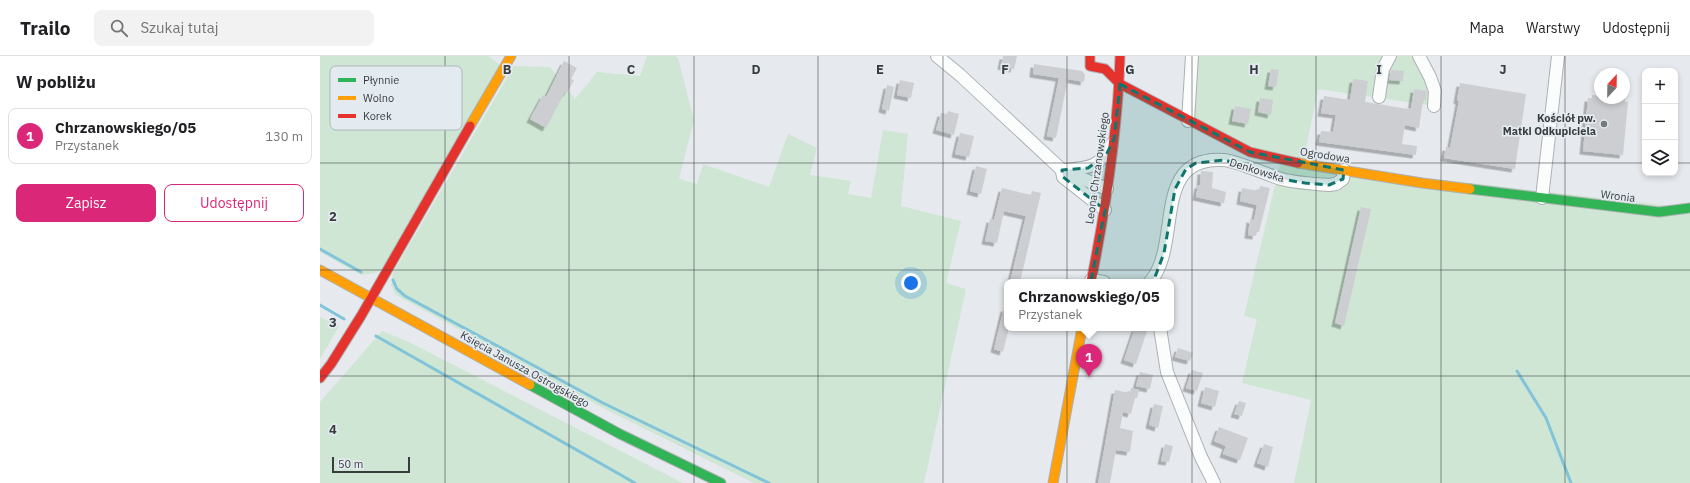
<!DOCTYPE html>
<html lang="pl">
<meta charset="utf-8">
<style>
:root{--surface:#fff;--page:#f2f2f2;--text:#202124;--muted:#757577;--line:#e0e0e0;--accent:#db2777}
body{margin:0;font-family:"IBM Plex Sans",sans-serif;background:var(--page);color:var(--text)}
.controls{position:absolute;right:12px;top:12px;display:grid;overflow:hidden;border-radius:8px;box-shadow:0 2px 6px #0003}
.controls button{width:36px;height:36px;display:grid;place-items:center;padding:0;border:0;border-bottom:1px solid var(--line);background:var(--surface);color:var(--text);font:20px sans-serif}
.compass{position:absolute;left:1274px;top:12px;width:36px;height:36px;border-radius:50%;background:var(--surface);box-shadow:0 2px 6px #0003;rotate:22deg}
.scale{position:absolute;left:12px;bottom:10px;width:78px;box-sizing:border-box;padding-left:4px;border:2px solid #3a3d3f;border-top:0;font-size:11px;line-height:14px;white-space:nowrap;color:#3a3d3f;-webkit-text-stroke:3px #e3ebf1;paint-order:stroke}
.you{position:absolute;left:591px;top:227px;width:14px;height:14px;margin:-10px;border:3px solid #fff;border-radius:50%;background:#1a73e8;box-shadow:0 0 0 6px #1a73e833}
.badge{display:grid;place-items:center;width:26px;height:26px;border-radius:50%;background:var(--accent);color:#fff;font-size:13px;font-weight:700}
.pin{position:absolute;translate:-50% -33px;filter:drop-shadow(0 1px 2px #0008)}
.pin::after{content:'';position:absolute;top:21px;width:14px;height:12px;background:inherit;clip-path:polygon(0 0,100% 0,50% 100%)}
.popup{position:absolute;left:684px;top:223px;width:170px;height:52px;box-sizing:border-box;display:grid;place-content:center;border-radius:8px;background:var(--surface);filter:drop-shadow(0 1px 3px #0005);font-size:13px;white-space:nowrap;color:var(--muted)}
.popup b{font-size:15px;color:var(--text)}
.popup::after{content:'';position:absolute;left:50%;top:100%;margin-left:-8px;border:8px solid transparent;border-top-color:var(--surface)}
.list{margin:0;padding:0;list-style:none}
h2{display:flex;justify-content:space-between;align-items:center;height:52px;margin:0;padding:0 16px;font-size:17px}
h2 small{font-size:13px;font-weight:400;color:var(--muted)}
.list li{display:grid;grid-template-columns:26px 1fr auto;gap:12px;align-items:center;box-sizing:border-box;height:56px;margin:0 8px 8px;padding:0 8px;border:1px solid var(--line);border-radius:8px}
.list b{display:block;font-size:15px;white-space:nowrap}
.list p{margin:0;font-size:13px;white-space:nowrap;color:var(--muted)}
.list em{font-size:13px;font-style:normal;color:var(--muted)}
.actions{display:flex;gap:8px;padding:12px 16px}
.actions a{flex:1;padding:9px 0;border:1px solid var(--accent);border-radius:8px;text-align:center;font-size:14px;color:var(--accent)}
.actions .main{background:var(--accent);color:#fff}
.icon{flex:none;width:22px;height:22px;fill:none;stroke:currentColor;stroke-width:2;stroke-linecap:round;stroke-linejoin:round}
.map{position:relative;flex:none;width:1370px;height:427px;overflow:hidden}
header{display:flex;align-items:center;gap:24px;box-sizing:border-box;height:56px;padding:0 20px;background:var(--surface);border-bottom:1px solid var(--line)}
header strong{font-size:19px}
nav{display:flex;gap:22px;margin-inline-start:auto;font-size:14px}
.search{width:280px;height:36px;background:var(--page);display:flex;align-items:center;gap:10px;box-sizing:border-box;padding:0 14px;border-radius:8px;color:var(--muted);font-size:15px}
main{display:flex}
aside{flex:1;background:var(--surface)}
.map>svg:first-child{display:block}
.green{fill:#cee6d3}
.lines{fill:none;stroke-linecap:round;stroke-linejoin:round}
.stream{stroke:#81c4da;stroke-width:3}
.building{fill:#ccced1;filter:url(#shadow)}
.street-casing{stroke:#adb0b3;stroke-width:14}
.fast-casing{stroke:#adb0b3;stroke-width:11}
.slow-casing{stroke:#adb0b3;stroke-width:11}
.jam-casing{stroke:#adb0b3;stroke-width:11}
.street{stroke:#fbfcfc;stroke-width:12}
.fast{stroke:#30b455;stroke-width:9}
.slow{stroke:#ff9f0a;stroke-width:9}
.jam{stroke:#e5322d;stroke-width:9}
.marked{fill:#0f766e;fill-opacity:0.2;stroke:#0f766e;stroke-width:3;stroke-dasharray:8 5;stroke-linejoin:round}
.grid{fill:none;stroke:#3a3d3f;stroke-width:1;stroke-opacity:0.55}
.poi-dot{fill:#767a7c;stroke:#e3ebf1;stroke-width:1.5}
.labels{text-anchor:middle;stroke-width:3.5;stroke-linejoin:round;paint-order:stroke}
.poi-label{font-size:11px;font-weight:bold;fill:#3a3d3f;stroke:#e3ebf1;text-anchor:end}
.street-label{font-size:11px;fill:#3a3d3f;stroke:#e3ebf1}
.key{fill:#e3ebf1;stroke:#b0b7bc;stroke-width:1}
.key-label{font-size:11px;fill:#3a3d3f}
.grid-label{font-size:13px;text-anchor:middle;font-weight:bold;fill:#3a3d3f;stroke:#e3ebf1;stroke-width:3.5;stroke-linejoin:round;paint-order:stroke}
</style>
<header>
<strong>Trailo</strong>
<div class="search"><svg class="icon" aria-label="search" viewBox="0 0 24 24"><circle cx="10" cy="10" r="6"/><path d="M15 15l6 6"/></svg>Szukaj tutaj</div>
<nav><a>Mapa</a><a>Warstwy</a><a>Udostępnij</a></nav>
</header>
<main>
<aside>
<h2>W pobliżu<small></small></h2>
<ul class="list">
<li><span class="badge">1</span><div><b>Chrzanowskiego/05</b><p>Przystanek</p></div><em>130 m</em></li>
</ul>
<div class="actions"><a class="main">Zapisz</a><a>Udostępnij</a></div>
</aside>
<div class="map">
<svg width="1370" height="427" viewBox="0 0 1370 427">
<defs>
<filter id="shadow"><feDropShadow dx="-3.5" dy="3.5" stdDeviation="0" flood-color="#0004"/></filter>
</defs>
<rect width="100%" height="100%" fill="#e6eaee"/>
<g class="green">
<polygon points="0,0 168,0 180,9 63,213 55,217 41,219 0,196"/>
<polygon points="327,0 355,0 358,2 374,64 359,123 377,128 383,108 449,131 468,78 497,92 490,119 531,125 528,138 551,142 563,74 588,78 581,150 641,165 626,227 646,233 604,427 434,427 279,350 76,239 71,229 73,217 194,10 230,11 255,43 277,16 320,20"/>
<polygon points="872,0 1099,0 1114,50 998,33 983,108 1370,152 1370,427 974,427 991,344 922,327 937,263 924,260 961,104 868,65"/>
<polygon points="0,261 19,270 0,303"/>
<polygon points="62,275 89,286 363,427 0,427 0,346"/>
</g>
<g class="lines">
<g class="stream">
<polyline points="0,193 41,216"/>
<polyline points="73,224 77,233 85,240 283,347 449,427"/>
<polyline points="0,249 24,263"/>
<polyline points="56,280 315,427"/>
<polyline points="1197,315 1226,362 1251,427"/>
</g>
</g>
<g class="building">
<polygon points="683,0 697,0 694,13 681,10"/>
<polygon points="244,5 257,12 251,23 254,24 247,37 245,36 226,72 210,63 223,39 226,41"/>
<polygon points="714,8 762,15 765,19 764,26 748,23 736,82 727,80 739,22 713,18"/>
<polygon points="951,13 959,14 956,31 948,30"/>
<polygon points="1071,14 1084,15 1083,25 1069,24"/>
<polygon points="1033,23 1048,25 1045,46 1058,48 1088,53 1091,52 1094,33 1107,35 1106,44 1103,44 1099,72 1085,69 1082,88 1097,90 1096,99 999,86 1001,75 1013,76 1016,59 1001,57 1004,40 1030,44"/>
<polygon points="580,24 594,27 591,42 577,39"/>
<polygon points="1140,27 1206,38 1195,113 1124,102 1126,91 1130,92 1139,45 1137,44"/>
<polygon points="567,29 574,31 569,55 562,53"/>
<polygon points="1272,39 1280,40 1280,42 1305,42 1305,46 1308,46 1303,99 1263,95 1268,42 1272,42"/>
<polygon points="940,42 953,44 951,59 938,56"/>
<polygon points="915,50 931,53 928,68 912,65"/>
<polygon points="628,55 639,58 634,79 616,74 621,57 627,58"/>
<polygon points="640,77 654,80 649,101 635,98"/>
<polygon points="656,110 667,113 661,138 650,135"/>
<polygon points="881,115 893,116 892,132 906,136 904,147 876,141 878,129 880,129"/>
<polygon points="940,130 950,132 939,176 936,176 936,180 928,179 930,163 934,164 937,149 920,145 922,132 939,135"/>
<polygon points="682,132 711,139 712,135 721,137 700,226 690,226 706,160 684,155 677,187 665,185 670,163 674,164"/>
<polygon points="1041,151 1051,153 1024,270 1015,267"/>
<polygon points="684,252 687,253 687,272 689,272 683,296 674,293"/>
<polygon points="815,272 828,272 816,308 804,304"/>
<polygon points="858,292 873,297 870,305 855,301"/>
<polygon points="872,314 883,317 877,335 866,332"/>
<polygon points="820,316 833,319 830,333 816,330"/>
<polygon points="885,331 899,335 895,351 881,347"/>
<polygon points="811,332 819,334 817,342 815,342 811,358 803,356 800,372 813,375 810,396 796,394 790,427 778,427 795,334 810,337"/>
<polygon points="919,345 926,347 922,360 914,358"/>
<polygon points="834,348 843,350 838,372 829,369"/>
<polygon points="899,371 928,382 920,404 903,398 906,390 894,385"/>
<polygon points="845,388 853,390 849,406 841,405"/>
<polygon points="944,388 953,391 948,411 937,407"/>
</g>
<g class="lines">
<g class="street-casing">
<g id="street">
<polyline points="617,0 640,19 742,114 787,133"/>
<polyline points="1099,0 1110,21 1115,35 1114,50"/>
<polyline points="1059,41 1063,13 1070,0"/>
<polyline points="868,65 872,0"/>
<path d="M745,114c25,-2 35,-3 47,-26"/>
<polyline points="742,115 743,121 785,154"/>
<polyline points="1222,142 1238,0"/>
<polyline points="771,224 784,226"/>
<path d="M830,226c33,-38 0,-126 73,-122 15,1 42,14 58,19 16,4 32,5 48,6l7,-1 7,-5 1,-9"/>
<polyline points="840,272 847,316 881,401 894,427"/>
</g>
</g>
<g class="fast-casing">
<g id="fast">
<polyline points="1150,133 1339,156 1370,152"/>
<polyline points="210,329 300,378 401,427"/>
</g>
</g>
<g class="slow-casing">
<g id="slow">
<polyline points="150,70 191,0"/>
<polyline points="978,107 1102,127 1150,133"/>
<polyline points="0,214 210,329"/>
<polyline points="733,427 762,272"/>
</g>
</g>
<g class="jam-casing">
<g id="jam">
<polyline points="770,0 770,10 785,13 800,28 930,96 978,107"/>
<path d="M771,226c15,-75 27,-150 29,-226"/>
<polyline points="0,322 11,308 41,260 150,70"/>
</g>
</g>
<use href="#street" class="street"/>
<use href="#fast" class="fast"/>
<use href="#slow" class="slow"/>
<use href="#jam" class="jam"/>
</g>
<path class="marked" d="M800,28l130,68 94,18 -1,9 -14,6 -24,-2 -24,-4 -56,-19 -29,3 -10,6 -11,20 -11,64 -9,24 -11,12 -53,-9 14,-70 -42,-33 -1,-7 26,-2 18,-13 8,-16z"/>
<path class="grid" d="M125,0v427M249,0v427M374,0v427M498,0v427M623,0v427M747,0v427M872,0v427M996,0v427M1121,0v427M1245,0v427M0,107h1325M1355,107h15M0,214h1370M0,320h1370"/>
<circle class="poi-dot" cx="1284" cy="68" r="4"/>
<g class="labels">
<g class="poi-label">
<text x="1276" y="66">Kościół pw.<tspan x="1276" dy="13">Matki Odkupiciela</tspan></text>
</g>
<g class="street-label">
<text transform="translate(1005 99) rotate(9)" y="4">Ogrodowa</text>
<text transform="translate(777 112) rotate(-82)" y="4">Leona Chrzanowskiego</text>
<text transform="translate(937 114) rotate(17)" y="4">Denkowska</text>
<text transform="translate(1298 140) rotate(7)" y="4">Wronia</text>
<text transform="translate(205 313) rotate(29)" y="4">Księcia Janusza Ostrogskiego</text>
</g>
</g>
<rect x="10" y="10" width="132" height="64" rx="6" class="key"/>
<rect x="18" y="22" width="18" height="4" fill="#30b455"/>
<rect x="18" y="40" width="18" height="4" fill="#ff9f0a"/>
<rect x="18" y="58" width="18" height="4" fill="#e5322d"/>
<g class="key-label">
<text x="43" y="28">Płynnie</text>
<text x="43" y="46">Wolno</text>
<text x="43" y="64">Korek</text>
</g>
<g class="grid-label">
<text x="187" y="18">B</text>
<text x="311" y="18">C</text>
<text x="436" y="18">D</text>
<text x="560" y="18">E</text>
<text x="685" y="18">F</text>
<text x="810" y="18">G</text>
<text x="934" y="18">H</text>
<text x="1059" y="18">I</text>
<text x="1183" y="18">J</text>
<text x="13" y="165">2</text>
<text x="13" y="271">3</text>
<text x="13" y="378">4</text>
</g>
</svg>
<div class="controls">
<button>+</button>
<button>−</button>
<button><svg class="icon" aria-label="layers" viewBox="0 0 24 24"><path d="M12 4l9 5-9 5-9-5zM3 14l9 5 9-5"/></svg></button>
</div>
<svg class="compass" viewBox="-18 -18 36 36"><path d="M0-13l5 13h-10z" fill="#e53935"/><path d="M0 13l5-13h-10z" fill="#757577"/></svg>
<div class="scale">50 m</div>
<div class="you"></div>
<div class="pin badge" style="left:769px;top:321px">1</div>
<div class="popup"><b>Chrzanowskiego/05</b>Przystanek</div>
</div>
</main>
